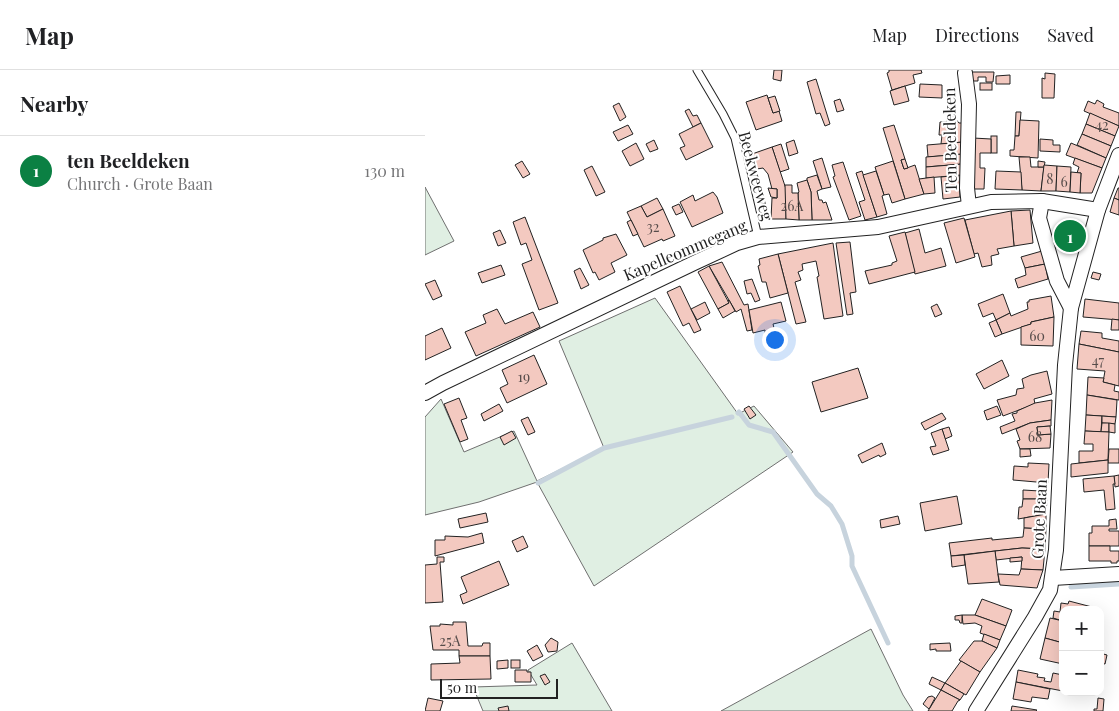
<!DOCTYPE html>
<meta charset="utf-8">
<style>
:root{--surface:#fff;--page:#f2f2f2;--text:#202124;--muted:#757577;--line:#e0e0e0;--accent:#0b8043}
body{margin:0;font-family:"Playfair Display",serif;background:var(--page);color:var(--text)}
.controls{position:absolute;right:15px;bottom:15px;display:grid;overflow:hidden;border-radius:10px;box-shadow:0 5px 20px #0002}
.controls button{width:45px;height:45px;display:grid;place-items:center;padding:0;border:0;border-bottom:1px solid var(--line);background:var(--surface);color:var(--text);font:25px sans-serif}
.scale{position:absolute;left:15px;bottom:12px;width:118px;box-sizing:border-box;padding-left:5px;border:2px solid #222;border-top:0;font-size:14px;line-height:18px;white-space:nowrap;color:#222;-webkit-text-stroke:4px #fff;paint-order:stroke}
.you{position:absolute;left:349px;top:269px;width:18px;height:18px;margin:-12px;border:4px solid #fff;border-radius:50%;background:#1a73e8;box-shadow:0 0 0 8px #1a73e833}
.badge{display:grid;place-items:center;width:32px;height:32px;border-radius:50%;background:var(--accent);color:#fff;font-size:16px;font-weight:700}
.pin{position:absolute;translate:-50% -50%;border:2px solid #fff;box-shadow:0 1px 5px #0006}
.list{margin:0;padding:0;list-style:none}
h2{display:flex;justify-content:space-between;align-items:center;height:65px;margin:0;padding:0 20px;font-size:21px}
h2 small{font-size:16px;font-weight:400;color:var(--muted)}
.list li{display:grid;grid-template-columns:32px 1fr auto;gap:15px;align-items:center;box-sizing:border-box;height:70px;padding:0 20px;border-top:1px solid var(--line)}
.list b{display:block;font-size:19px;white-space:nowrap}
.list p{margin:0;font-size:16px;white-space:nowrap;color:var(--muted)}
.list em{font-size:16px;font-style:normal;color:var(--muted)}
.map{position:relative;flex:none;width:694px;height:641px;overflow:hidden}
header{display:flex;align-items:center;gap:30px;box-sizing:border-box;height:70px;padding:0 25px;background:var(--surface);border-bottom:1px solid var(--line)}
header strong{font-size:24px}
nav{display:flex;gap:28px;margin-inline-start:auto;font-size:18px}
main{display:flex}
aside{flex:1;background:var(--surface)}
.map>svg:first-child{display:block}
.green{fill:#e0efe3;stroke:#6f6f6f}
.lines{fill:none;stroke-linecap:round;stroke-linejoin:round}
.stream{stroke:#c7d3dd;stroke-width:5}
.building{fill:#f3c9c0;stroke:#222}
.lane-casing{stroke:#222;stroke-width:9}
.street-casing{stroke:#222;stroke-width:16}
.lane{stroke:#fff;stroke-width:7}
.street{stroke:#fff;stroke-width:14}
.labels{text-anchor:middle;stroke-width:4;stroke-linejoin:round;paint-order:stroke}
.number-label{font-size:14px;fill:#564c4a}
.street-label{font-size:16px;fill:#222;stroke:#fff}
</style>
<header>
<strong>Map</strong>
<nav><a>Map</a><a>Directions</a><a>Saved</a></nav>
</header>
<main>
<aside>
<h2>Nearby<small></small></h2>
<ul class="list">
<li><span class="badge">1</span><div><b>ten Beeldeken</b><p>Church · Grote Baan</p></div><em>130 m</em></li>
</ul>
</aside>
<div class="map">
<svg width="694" height="641" viewBox="0 0 694 641">
<rect width="100%" height="100%" fill="#fff"/>
<g class="green">
<polygon points="0,117 29,171 0,185"/>
<polygon points="230,228 313,344 329,336 368,382 169,516 112,412 54,432 0,445 0,347 16,329 39,382 89,361 112,411 179,378 134,271"/>
<polygon points="446,559 478,625 488,641 296,641"/>
<polygon points="147,573 187,641 58,641 48,617 112,615 103,600"/>
</g>
<g class="lines">
<g class="stream">
<polyline points="313,343 314,342 324,355 348,362 392,424 406,436 417,454 427,486 427,496 463,573"/>
<polyline points="113,413 179,378 307,347"/>
<polyline points="646,517 694,514"/>
</g>
</g>
<g class="building">
<polygon points="349,0 357,0 356,11 348,9"/>
<polygon points="464,0 496,0 497,3 488,5 490,13 467,20 462,3 464,2"/>
<polygon points="545,2 569,2 568,12 561,12 561,7 553,7 553,11 545,11"/>
<polygon points="620,3 630,4 629,28 617,28 617,8 620,9"/>
<polygon points="585,5 585,14 571,14 571,6"/>
<polygon points="391,9 405,54 400,56 395,43 391,44 382,12"/>
<rect x="555" y="13" width="12" height="7"/>
<polygon points="495,14 517,15 517,28 494,27"/>
<polygon points="480,16 484,31 469,35 465,21"/>
<polygon points="342,25 348,43 354,41 357,51 331,60 321,32"/>
<polygon points="350,26 355,41 348,43 343,28"/>
<polygon points="415,29 419,40 412,42 409,31"/>
<polygon points="672,30 679,34 678,37 694,43 694,56 659,41 663,31 670,34"/>
<polygon points="194,33 201,47 195,51 188,36"/>
<polygon points="264,39 268,46 272,45 276,53 268,57 260,41"/>
<polygon points="591,42 596,42 594,66 590,66"/>
<polygon points="665,43 694,56 690,66 661,54"/>
<polygon points="527,45 534,53 538,53 538,72 516,74 517,65 514,65 515,52 521,52"/>
<polygon points="595,50 614,51 613,88 585,86 585,80 589,80 590,66 594,66"/>
<polygon points="276,53 288,77 261,90 255,78 260,76 254,64"/>
<polygon points="661,54 690,66 686,76 657,64"/>
<polygon points="203,55 208,64 193,71 188,62"/>
<polygon points="469,55 480,89 476,90 479,99 490,95 499,124 480,129 458,58"/>
<polygon points="657,64 686,76 681,88 652,75"/>
<rect x="566" y="66" width="6" height="17"/>
<polygon points="548,68 566,69 566,83 555,83 555,98 560,98 559,119 546,119"/>
<polygon points="615,69 628,70 628,75 635,75 635,82 615,81"/>
<polygon points="229,70 233,79 225,82 221,74"/>
<polygon points="369,70 373,83 364,86 361,73"/>
<polygon points="538,72 538,84 503,87 502,75"/>
<polygon points="211,73 219,89 205,96 197,81"/>
<polygon points="646,73 681,88 677,98 641,85"/>
<polygon points="356,74 364,99 355,102 347,77"/>
<polygon points="347,77 361,119 361,149 346,149 347,128 352,128 352,119 347,119 343,104 338,98 332,99 327,84"/>
<polygon points="538,84 537,94 501,97 501,87"/>
<polygon points="594,87 605,87 606,97 619,97 616,121 597,120"/>
<polygon points="397,88 406,117 397,119 388,91"/>
<polygon points="650,88 677,98 667,123 655,123 656,103 652,103 654,97 648,94"/>
<polygon points="480,89 483,98 479,99 476,90"/>
<polygon points="97,91 105,104 98,108 90,95"/>
<polygon points="468,91 480,129 467,133 464,124 459,125 450,97"/>
<polygon points="613,91 620,92 619,97 613,97"/>
<polygon points="418,92 436,146 424,150 408,107 410,106 407,95"/>
<polygon points="537,94 537,105 501,108 501,97"/>
<polygon points="619,95 632,96 631,121 616,121"/>
<polygon points="167,96 180,122 171,126 159,100"/>
<polygon points="632,96 646,97 645,122 631,121"/>
<polygon points="437,101 452,147 440,150 434,132 440,130 431,103"/>
<polygon points="451,101 459,125 457,126 462,144 452,147 438,105"/>
<polygon points="571,101 596,102 597,120 570,119"/>
<polygon points="646,102 656,103 655,123 645,122"/>
<polygon points="392,105 397,119 392,121 394,130 397,130 398,133 401,132 407,150 387,150 386,122 382,110 382,108"/>
<polygon points="534,105 535,127 518,129 516,107"/>
<polygon points="509,107 510,123 499,124 494,109"/>
<polygon points="382,110 386,122 387,150 374,150 373,123 374,122 372,113"/>
<polygon points="360,115 367,115 367,123 373,123 374,150 361,149"/>
<polygon points="343,118 352,119 352,128 346,127"/>
<polygon points="693,118 694,118 694,130 689,128"/>
<polygon points="288,122 292,127 298,143 267,157 255,132 268,125 270,131"/>
<polygon points="232,128 238,139 222,147 216,136"/>
<polygon points="689,128 694,130 694,145 685,142"/>
<polygon points="254,134 258,142 251,145 247,137"/>
<polygon points="216,136 222,147 238,139 250,166 238,171 237,169 219,177 202,142"/>
<polygon points="605,140 608,173 589,176 586,141"/>
<polygon points="586,141 589,176 572,179 574,184 566,186 567,195 557,197 553,183 549,184 540,150"/>
<polygon points="100,147 133,233 114,240 97,194 107,190 101,173 96,175 88,152"/>
<polygon points="539,148 550,187 531,193 519,153"/>
<polygon points="206,150 213,164 208,166 202,152"/>
<polygon points="641,151 642,153 653,155 654,154 655,156 654,157 649,177 651,178 645,180 645,182 644,181 638,180 639,179 635,175 637,175"/>
<polygon points="494,159 500,183 516,178 521,196 490,204 480,163"/>
<polygon points="75,160 81,173 73,176 68,163"/>
<polygon points="480,162 490,202 444,214 440,201 467,195 467,193 472,191 464,166"/>
<polygon points="191,164 202,185 186,193 190,202 174,210 170,202 168,203 158,180 178,170 178,168"/>
<polygon points="425,172 431,222 425,223 428,244 422,245 411,173"/>
<polygon points="408,173 418,246 399,249 392,207 394,206 391,191 377,194 378,200 373,202 376,210 370,212 381,252 371,254 353,184"/>
<polygon points="617,181 620,194 600,198 596,187"/>
<polygon points="353,184 363,223 345,228 341,212 337,212 333,196 335,195 334,189"/>
<polygon points="297,192 319,235 323,234 327,260 322,261 316,239 311,242 284,196"/>
<polygon points="620,194 623,209 593,218 590,209 601,205 600,198"/>
<polygon points="76,195 80,205 57,213 53,203"/>
<polygon points="284,196 304,233 293,239 273,202"/>
<polygon points="155,198 164,215 156,219 149,201"/>
<polygon points="668,202 676,204 674,210 666,208"/>
<polygon points="327,209 335,230 330,232 326,223 322,224 319,211"/>
<polygon points="10,210 17,226 8,230 0,214"/>
<polygon points="255,216 276,260 269,263 264,253 258,256 242,222"/>
<polygon points="578,224 585,243 571,250 568,243 558,247 553,234"/>
<polygon points="626,226 629,247 606,252 606,254 577,264 571,250 585,243 586,246 603,239 602,232 604,232 604,230"/>
<polygon points="660,229 694,233 694,250 658,247"/>
<polygon points="304,230 310,241 298,248 293,239 304,233 303,231"/>
<polygon points="280,232 285,243 272,250 266,239"/>
<polygon points="356,232 361,251 348,254 349,258 345,259 346,261 340,263 340,260 328,263 324,240"/>
<polygon points="512,234 517,244 510,247 506,237"/>
<polygon points="72,239 80,254 108,242 115,257 51,286 40,262 61,253 58,245"/>
<polygon points="629,247 628,276 596,275 596,257 606,254 606,252"/>
<polygon points="687,249 694,250 694,260 686,260"/>
<polygon points="571,250 577,264 570,267 564,253"/>
<polygon points="17,258 26,278 0,290 0,266"/>
<polygon points="656,261 677,263 677,268 694,271 694,282 654,274"/>
<polygon points="654,274 694,282 694,316 678,312 680,301 652,299"/>
<polygon points="109,285 122,314 82,333 75,318 83,314 77,300"/>
<polygon points="577,290 584,306 559,319 551,304"/>
<polygon points="433,298 443,328 396,342 387,312"/>
<polygon points="622,301 627,324 609,329 610,334 578,346 572,330 591,325 592,319 599,318 597,309 606,305"/>
<polygon points="663,307 679,308 678,312 690,315 689,321 694,322 694,330 662,325"/>
<polygon points="662,325 692,330 691,347 661,345"/>
<polygon points="34,328 42,348 36,350 43,369 35,372 19,334"/>
<polygon points="627,330 626,350 605,353 577,364 575,357 590,351 587,344 592,343 592,341 610,333"/>
<polygon points="74,334 78,341 59,351 56,344"/>
<polygon points="324,336 331,345 325,349 319,339"/>
<polygon points="572,336 576,345 562,350 559,341"/>
<polygon points="517,343 521,349 500,360 496,353"/>
<polygon points="661,345 677,346 676,362 660,361"/>
<polygon points="677,346 691,347 690,354 677,353"/>
<polygon points="103,347 110,362 103,365 96,350"/>
<polygon points="626,350 626,356 612,357 613,365 626,364 625,378 595,379 592,371 595,370 591,359 605,353"/>
<polygon points="677,353 684,353 684,362 676,362"/>
<polygon points="684,353 690,354 690,363 684,362"/>
<polygon points="625,356 626,364 613,365 612,357"/>
<polygon points="524,357 527,366 520,369 517,359"/>
<polygon points="517,359 524,380 508,385 505,377 511,376 506,363"/>
<polygon points="87,361 91,368 79,375 75,367"/>
<polygon points="660,361 684,362 683,390 654,393 654,381 668,381 668,374 659,374"/>
<polygon points="457,373 461,384 455,387 454,385 437,393 433,385"/>
<polygon points="595,379 605,379 606,386 595,387"/>
<polygon points="684,379 694,379 694,393 683,393"/>
<polygon points="683,390 683,403 646,407 646,394"/>
<polygon points="603,393 624,394 623,413 588,410 589,396 603,397"/>
<polygon points="694,405 694,416 690,417 689,406"/>
<polygon points="689,406 690,414 688,414 690,439 681,440 679,420 659,422 658,409"/>
<polygon points="598,420 615,421 615,429 598,429"/>
<polygon points="532,426 537,454 500,461 495,433"/>
<polygon points="598,429 622,429 621,444 593,449 594,437 597,437"/>
<polygon points="61,443 63,452 35,458 33,449"/>
<polygon points="621,444 621,459 599,458 599,448"/>
<polygon points="473,446 475,454 456,458 455,450"/>
<polygon points="691,449 692,459 684,459 684,461 694,461 694,476 664,476 664,463 667,463 667,456 684,456 684,450"/>
<polygon points="599,458 621,459 620,479 597,478 526,486 524,473 567,468 567,470 598,467"/>
<polygon points="57,463 59,473 10,486 10,470 20,470 20,466 43,467"/>
<polygon points="98,466 103,477 92,482 87,471"/>
<polygon points="664,476 685,476 685,481 694,481 694,491 692,491 692,493 686,493 686,491 664,491"/>
<polygon points="597,478 620,479 618,500 596,499 597,487 571,490 570,481"/>
<polygon points="570,481 574,512 543,514 539,485"/>
<polygon points="539,485 540,495 527,497 526,486"/>
<polygon points="12,487 19,487 19,492 15,492 18,532 0,533 0,495 12,494"/>
<polygon points="597,487 597,491 585,492 585,488"/>
<polygon points="74,491 84,515 38,534 35,525 42,522 36,507"/>
<polygon points="596,499 618,500 612,518 575,515 573,504 594,505"/>
<polygon points="557,529 587,540 581,556 550,545"/>
<polygon points="644,531 667,537 672,540 638,540 638,551 628,548 629,541 635,542 636,533 643,534"/>
<polygon points="537,545 550,545 581,556 575,570 555,563 557,556 550,553 538,554"/>
<polygon points="537,545 537,553 535,553 534,550 530,550 530,546"/>
<polygon points="625,548 638,551 638,573 620,568"/>
<polygon points="28,552 41,552 43,576 57,576 58,573 65,573 65,586 34,586 34,580 8,580 5,556 15,556 15,554 28,555"/>
<polygon points="559,564 575,570 572,578 557,571"/>
<polygon points="126,568 133,572 132,581 123,582 120,575"/>
<polygon points="620,568 638,573 638,594 615,589"/>
<polygon points="549,571 557,571 572,578 555,602 534,590"/>
<polygon points="525,573 526,581 511,581 511,579 505,580 505,574"/>
<polygon points="112,575 118,586 108,591 102,581"/>
<polygon points="675,583 682,585 680,594 675,593"/>
<polygon points="34,586 65,586 66,609 6,610 6,594 35,593"/>
<polygon points="83,590 83,598 72,599 72,591"/>
<rect x="86" y="590" width="9" height="8"/>
<polygon points="536,591 555,602 541,625 520,613"/>
<polygon points="90,600 102,600 102,602 106,602 106,612 90,612"/>
<polygon points="593,600 613,604 612,607 620,608 619,611 626,612 628,603 638,605 638,621 591,612"/>
<polygon points="120,604 125,612 120,615 115,606"/>
<polygon points="507,607 520,613 516,620 504,614"/>
<polygon points="591,612 625,619 623,629 607,627 606,632 588,629"/>
<polygon points="520,613 539,624 535,630 516,620"/>
<polygon points="516,620 535,630 533,631 527,641 503,641"/>
<polygon points="507,626 510,628 504,639 498,634 503,627"/>
<polygon points="3,628 18,631 15,641 0,641"/>
<polygon points="673,628 679,629 678,641 669,641 669,639 672,639"/>
<polygon points="83,636 84,641 74,641 73,638"/>
<polygon points="587,636 612,640 611,641 586,641"/>
</g>
<g class="lines">
<g class="lane-casing">
<polyline id="lane" points="272,0 298,44 310,68 333,167"/>
</g>
<g class="street-casing">
<g id="street">
<polyline points="540,3 544,34 542,118 544,136"/>
<polyline points="617,131 614,148 632,211 646,238"/>
<polyline points="0,323 18,313 269,193 312,173 333,167 453,157 566,132 617,131 673,140"/>
<polyline points="628,508 694,504"/>
<polyline points="551,641 610,547 625,520 631,480 640,295 646,238 673,140 694,85"/>
</g>
</g>
<use href="#lane" class="lane"/>
<use href="#street" class="street"/>
</g>
<g class="labels">
<g class="number-label">
<text x="677" y="60">42</text>
<text x="625" y="114">8</text>
<text x="639" y="117">6</text>
<text x="367" y="141">26A</text>
<text x="228" y="162">32</text>
<text x="612" y="271">60</text>
<text x="673" y="296">47</text>
<text x="99" y="312">19</text>
<text x="610" y="372">68</text>
<text x="25" y="576">25A</text>
</g>
<g class="street-label">
<text transform="translate(525 70) rotate(-91)" y="6">Ten Beeldeken</text>
<text transform="translate(331 106) rotate(75)" y="6">Beekweeweg</text>
<text transform="translate(260 180) rotate(-23)" y="6">Kapelleommegang</text>
<text transform="translate(614 449) rotate(-87)" y="6">Grote Baan</text>
</g>
</g>
</svg>
<div class="controls">
<button>+</button>
<button>−</button>
</div>
<div class="scale">50 m</div>
<div class="you"></div>
<div class="pin badge" style="left:645px;top:166px">1</div>
</div>
</main>
